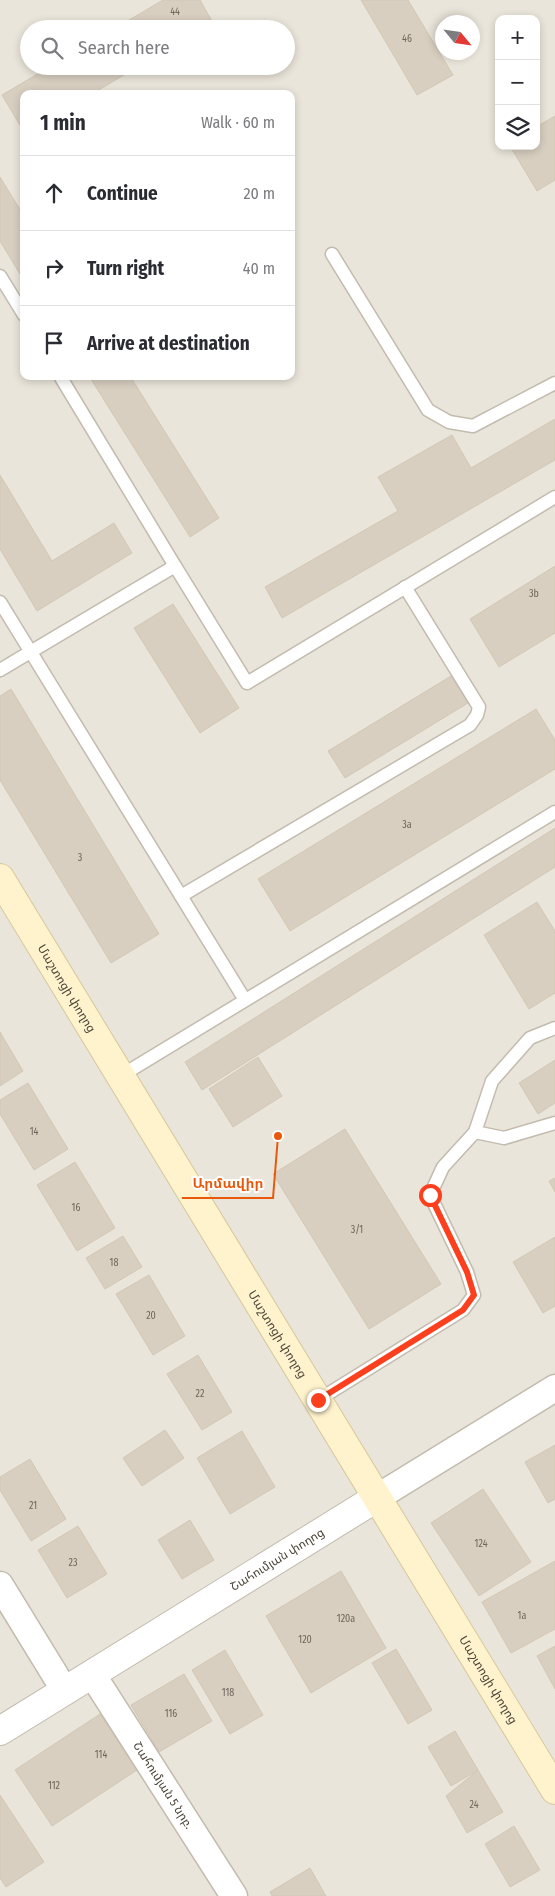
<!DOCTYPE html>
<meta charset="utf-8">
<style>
:root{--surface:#fff;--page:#f2f2f3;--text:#2b2b33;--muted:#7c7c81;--line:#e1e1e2}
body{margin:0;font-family:"Fira Sans Condensed","Noto Sans Armenian",sans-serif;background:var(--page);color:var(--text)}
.controls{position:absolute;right:15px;top:15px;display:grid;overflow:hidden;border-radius:10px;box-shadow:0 2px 8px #0003}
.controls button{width:45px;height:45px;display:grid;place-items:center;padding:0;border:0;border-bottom:1px solid var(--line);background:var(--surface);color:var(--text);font:25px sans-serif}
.compass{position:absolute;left:435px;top:15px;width:45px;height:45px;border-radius:50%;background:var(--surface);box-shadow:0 2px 8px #0003;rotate:119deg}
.stop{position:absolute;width:15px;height:15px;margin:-11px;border:4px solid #fc3f1d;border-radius:50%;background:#fff}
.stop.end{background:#fc3f1d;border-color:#fff;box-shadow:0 1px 5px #0008}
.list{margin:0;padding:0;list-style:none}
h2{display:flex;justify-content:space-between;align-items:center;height:65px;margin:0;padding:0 20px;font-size:21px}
h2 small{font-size:16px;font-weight:400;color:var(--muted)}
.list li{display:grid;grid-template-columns:32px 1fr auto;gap:15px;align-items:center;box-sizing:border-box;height:75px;padding:0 20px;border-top:1px solid var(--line)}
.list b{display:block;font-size:19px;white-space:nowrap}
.list em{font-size:16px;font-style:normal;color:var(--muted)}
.icon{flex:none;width:28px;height:28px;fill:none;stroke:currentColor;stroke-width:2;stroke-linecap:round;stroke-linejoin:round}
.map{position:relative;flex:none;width:555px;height:1896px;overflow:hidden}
.search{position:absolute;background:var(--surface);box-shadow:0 2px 8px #0003;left:20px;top:20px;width:275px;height:55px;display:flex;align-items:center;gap:12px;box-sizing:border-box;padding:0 18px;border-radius:28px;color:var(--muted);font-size:19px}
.panel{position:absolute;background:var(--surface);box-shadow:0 2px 8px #0003;left:20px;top:90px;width:275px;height:290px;border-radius:10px}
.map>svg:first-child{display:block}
.residential{fill:#eae5da;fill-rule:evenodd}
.building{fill:#d8cfc1;stroke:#d3c7b4}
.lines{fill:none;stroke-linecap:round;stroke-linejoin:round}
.service-casing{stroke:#c2bbae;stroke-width:15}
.minor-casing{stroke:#c2bbae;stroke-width:29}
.tertiary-casing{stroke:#c2bbae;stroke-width:30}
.secondary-casing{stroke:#d6c79b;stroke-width:30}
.service{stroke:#fff;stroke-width:12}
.minor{stroke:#fff;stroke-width:26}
.tertiary{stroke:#fff;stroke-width:28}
.secondary{stroke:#fff3cd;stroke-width:28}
.route{stroke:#fc3f1d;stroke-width:6}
.labels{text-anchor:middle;stroke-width:4;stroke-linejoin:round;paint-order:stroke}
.number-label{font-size:10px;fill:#6e675b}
.street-label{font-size:12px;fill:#4b4439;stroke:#fff}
.leader{fill:none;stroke:#e8590c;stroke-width:2}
.callout-dot{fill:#e8590c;stroke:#fff;stroke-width:2}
.callout-label{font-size:14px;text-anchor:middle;font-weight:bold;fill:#e8590c;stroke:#fff;stroke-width:4;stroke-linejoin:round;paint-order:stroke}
</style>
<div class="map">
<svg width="555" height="1896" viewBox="0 0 555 1896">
<rect width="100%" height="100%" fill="#f6f3ec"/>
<path class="residential" d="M0,0h555v1896h-555zM499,19h37v127h-37zM442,22h30v30h-30zM29,29h257v37h-257zM24,94h267v282h-267z"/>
<g class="building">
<polygon points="163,0 200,0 213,23 203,29 114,29"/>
<polygon points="361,0 408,0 453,75 417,95"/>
<polygon points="51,66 139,66 92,94 24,94 24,132 2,95"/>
<polygon points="555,116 555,180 537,191 510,146 536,146 536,127"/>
<polygon points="0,177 24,216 24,272 20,274 0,241"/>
<polygon points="89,376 130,376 219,518 190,537"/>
<polygon points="555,419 555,460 282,618 265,587 398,511 378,477 452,435 471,468"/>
<polygon points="0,475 52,561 114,523 132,553 37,611 0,549"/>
<polygon points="555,566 555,633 499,667 470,619"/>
<polygon points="173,604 239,708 200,733 134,628"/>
<polygon points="451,676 468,703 345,778 328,751"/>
<polygon points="11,689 159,934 111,963 0,780 0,696"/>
<polygon points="536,709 555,740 555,769 290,931 258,879"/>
<polygon points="555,828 555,867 202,1090 185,1062"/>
<polygon points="537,902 555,931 555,993 529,1009 484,935"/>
<polygon points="0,1032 23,1071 0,1086"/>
<polygon points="258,1057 282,1096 233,1127 209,1089"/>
<polygon points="555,1060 555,1103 538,1114 519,1083"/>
<polygon points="28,1083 68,1149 34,1170 0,1114 0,1100"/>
<polygon points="345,1129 441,1284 369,1329 273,1174"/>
<polygon points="75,1162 115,1228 77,1251 37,1185"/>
<polygon points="555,1178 555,1192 549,1181"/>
<polygon points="123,1236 142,1267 105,1289 86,1258"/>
<polygon points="555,1237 555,1306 543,1313 513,1262"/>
<polygon points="149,1275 185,1336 153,1355 116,1294"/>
<polygon points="198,1355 232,1412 202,1430 167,1374"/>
<polygon points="165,1430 184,1458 142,1486 123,1458"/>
<polygon points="242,1431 275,1487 230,1514 197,1458"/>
<polygon points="555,1445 555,1499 548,1503 525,1462"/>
<polygon points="30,1459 66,1519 31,1541 0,1490 0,1477"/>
<polygon points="483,1489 531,1562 479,1596 431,1523"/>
<polygon points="190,1520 214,1560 182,1579 158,1540"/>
<polygon points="78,1526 107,1574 67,1598 38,1550"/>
<polygon points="555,1561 555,1629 511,1653 482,1602"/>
<polygon points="341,1571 386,1648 311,1693 266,1616"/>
<polygon points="555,1646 555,1689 537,1656"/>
<polygon points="396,1649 432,1710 408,1724 372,1663"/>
<polygon points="225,1650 263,1715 230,1734 192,1670"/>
<polygon points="184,1674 212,1721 159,1752 131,1705"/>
<polygon points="100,1714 137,1770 52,1826 15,1770"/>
<polygon points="455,1731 478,1770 451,1786 428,1747"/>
<polygon points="478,1770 503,1812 467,1833 446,1796"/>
<polygon points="0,1795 44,1862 6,1887 0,1878"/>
<polygon points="514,1826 540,1870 510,1887 485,1844"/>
<polygon points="310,1868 326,1896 272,1896 270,1892"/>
</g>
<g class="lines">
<g class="service-casing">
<g id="service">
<polyline points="332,254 428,410 449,422 473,426 555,383"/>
<polyline points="0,276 24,315"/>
<polyline points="60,376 175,566"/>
<polyline points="0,602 245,1000"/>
<polyline points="0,670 175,566 247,683 555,497"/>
<polyline points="181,896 470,725 477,715 479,707 405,587"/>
<polyline points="119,1077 555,812"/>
<polyline points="475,1132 504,1138 555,1123"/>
<polyline points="318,1400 463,1310 474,1295 467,1272 430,1195 443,1167 475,1132 492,1081 530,1038 555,1028"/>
</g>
</g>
<g class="minor-casing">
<g id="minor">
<polyline points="378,1497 555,1388"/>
<polyline points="0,1585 65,1691"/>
<path id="s1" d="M92,1674l142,222"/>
</g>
</g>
<g class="tertiary-casing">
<g id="tertiary">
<path id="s2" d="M0,1731l378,-234"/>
</g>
</g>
<g class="secondary-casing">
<g id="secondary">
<path id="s3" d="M0,878c183,305 371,607 555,912"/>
</g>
</g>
<use href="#service" class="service"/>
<use href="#minor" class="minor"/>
<use href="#tertiary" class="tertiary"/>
<use href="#secondary" class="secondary"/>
</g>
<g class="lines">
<polyline class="route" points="318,1400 463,1310 474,1295 467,1272 430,1195"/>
</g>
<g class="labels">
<g class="number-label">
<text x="175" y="15">44</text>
<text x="407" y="42">46</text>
<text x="534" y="597">3b</text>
<text x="407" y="828">3a</text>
<text x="80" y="861">3</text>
<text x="34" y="1135">14</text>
<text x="76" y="1211">16</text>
<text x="357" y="1233">3/1</text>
<text x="114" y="1266">18</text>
<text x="151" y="1319">20</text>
<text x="200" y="1397">22</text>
<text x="33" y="1509">21</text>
<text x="481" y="1547">124</text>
<text x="73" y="1566">23</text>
<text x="522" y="1619">1a</text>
<text x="346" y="1622">120a</text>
<text x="305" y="1643">120</text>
<text x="228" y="1696">118</text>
<text x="171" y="1717">116</text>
<text x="101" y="1758">114</text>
<text x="54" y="1789">112</text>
<text x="474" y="1808">24</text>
</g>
<g class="street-label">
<text dy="4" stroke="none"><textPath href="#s3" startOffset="129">Մաշտոցի փողոց</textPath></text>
<text dy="4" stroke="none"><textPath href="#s3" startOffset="534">Մաշտոցի փողոց</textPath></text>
<text dy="4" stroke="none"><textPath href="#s2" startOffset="326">Շահումյան փողոց</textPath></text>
<text dy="4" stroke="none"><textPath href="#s3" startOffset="939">Մաշտոցի փողոց</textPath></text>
<text dy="4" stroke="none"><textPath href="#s1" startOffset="132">Շահումյան 5 նրբ.</textPath></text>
</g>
</g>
<path class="leader" d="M278 1136L273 1198H182"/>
<circle class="callout-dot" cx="278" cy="1136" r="5"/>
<g class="callout-label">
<text x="228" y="1188">Արմավիր</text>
</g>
</svg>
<div class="controls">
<button>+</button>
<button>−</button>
<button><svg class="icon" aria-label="layers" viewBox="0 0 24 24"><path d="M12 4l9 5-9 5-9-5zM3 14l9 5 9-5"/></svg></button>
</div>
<svg class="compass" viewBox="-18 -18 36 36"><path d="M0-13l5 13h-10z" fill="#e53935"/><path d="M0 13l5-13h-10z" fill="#7c7c81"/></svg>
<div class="stop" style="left:430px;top:1195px"></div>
<div class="stop end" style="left:318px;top:1400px"></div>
<div class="search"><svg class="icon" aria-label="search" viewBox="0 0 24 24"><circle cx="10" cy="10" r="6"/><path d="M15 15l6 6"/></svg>Search here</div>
<section class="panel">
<h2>1 min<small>Walk · 60 m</small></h2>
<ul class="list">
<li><svg class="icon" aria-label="ahead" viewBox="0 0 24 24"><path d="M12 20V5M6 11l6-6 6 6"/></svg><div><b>Continue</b></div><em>20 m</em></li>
<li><svg class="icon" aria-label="right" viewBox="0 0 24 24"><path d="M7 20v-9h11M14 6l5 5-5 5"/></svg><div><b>Turn right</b></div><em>40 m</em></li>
<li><svg class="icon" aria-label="arrive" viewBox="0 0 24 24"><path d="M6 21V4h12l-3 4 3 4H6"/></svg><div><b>Arrive at destination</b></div></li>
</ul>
</section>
</div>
